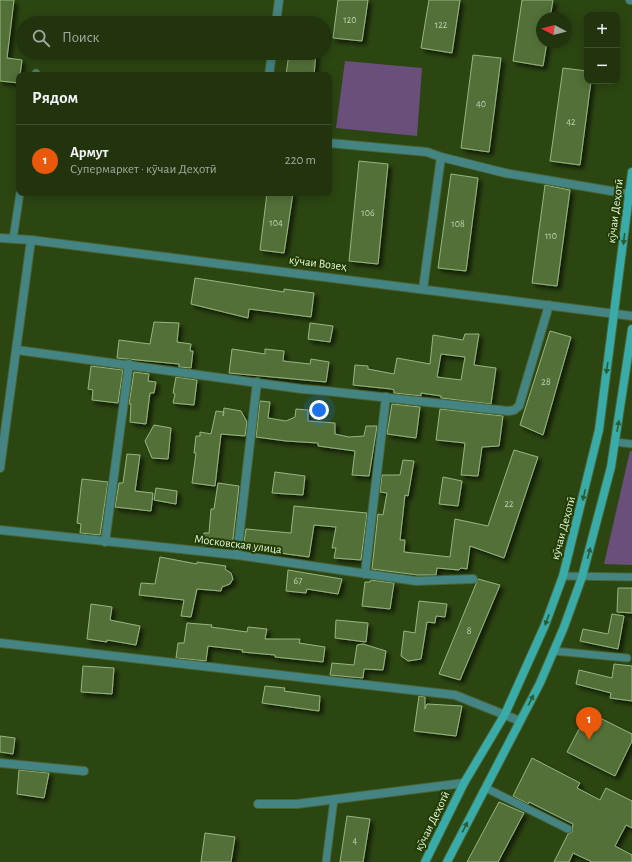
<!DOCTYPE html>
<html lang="ru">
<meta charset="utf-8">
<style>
:root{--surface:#21340e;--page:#293c17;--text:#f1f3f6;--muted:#a2aa9e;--line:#3e4f2e;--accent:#ea580c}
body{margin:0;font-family:"Alegreya Sans",sans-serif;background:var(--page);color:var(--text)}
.controls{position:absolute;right:12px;top:12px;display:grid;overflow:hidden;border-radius:8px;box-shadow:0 2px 10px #0003}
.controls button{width:36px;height:36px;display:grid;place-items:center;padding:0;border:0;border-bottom:1px solid var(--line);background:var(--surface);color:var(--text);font:20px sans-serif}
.compass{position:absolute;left:536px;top:12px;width:36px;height:36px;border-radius:50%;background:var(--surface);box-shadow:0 2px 10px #0003;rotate:277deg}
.you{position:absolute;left:319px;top:410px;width:14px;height:14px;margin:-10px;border:3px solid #fff;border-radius:50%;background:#1a73e8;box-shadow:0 0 0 6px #1a73e833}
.badge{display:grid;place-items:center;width:26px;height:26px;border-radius:50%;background:var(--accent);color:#fff;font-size:13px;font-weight:700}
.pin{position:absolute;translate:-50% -33px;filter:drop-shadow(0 1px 2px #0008)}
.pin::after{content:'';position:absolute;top:21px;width:14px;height:12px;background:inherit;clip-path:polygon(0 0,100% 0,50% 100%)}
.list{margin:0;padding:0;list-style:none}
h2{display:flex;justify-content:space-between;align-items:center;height:52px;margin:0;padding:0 16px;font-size:17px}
h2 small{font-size:13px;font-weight:400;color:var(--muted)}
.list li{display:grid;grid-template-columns:26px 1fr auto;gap:12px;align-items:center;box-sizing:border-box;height:72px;padding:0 16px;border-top:1px solid var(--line)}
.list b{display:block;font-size:15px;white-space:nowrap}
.list p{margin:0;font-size:13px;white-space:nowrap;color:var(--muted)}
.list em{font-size:13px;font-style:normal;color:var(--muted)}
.icon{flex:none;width:22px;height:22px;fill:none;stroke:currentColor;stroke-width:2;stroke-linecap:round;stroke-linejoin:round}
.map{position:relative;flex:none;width:632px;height:862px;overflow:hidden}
.search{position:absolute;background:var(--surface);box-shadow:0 2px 10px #0003;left:16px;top:16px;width:316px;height:44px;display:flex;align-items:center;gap:10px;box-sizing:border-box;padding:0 14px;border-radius:22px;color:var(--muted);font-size:15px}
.panel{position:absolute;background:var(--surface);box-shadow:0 2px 10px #0003;left:16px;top:72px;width:316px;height:124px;border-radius:8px}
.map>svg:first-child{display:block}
.green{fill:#6b4f7b}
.building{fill:#527039;stroke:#97b67f;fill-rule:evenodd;filter:url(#shadow)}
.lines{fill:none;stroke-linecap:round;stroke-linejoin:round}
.lane-casing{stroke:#496232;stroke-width:9}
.street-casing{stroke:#496232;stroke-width:10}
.secondary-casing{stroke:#496232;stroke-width:10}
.lane{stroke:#448482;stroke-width:7}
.street{stroke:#448482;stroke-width:8}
.secondary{stroke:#39aba8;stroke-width:8}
.oneway{fill:#295d36}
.labels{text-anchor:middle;stroke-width:4;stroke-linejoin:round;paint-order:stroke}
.number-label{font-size:10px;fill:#bfd3b0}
.street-label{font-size:12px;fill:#e3f4d7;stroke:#223c05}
</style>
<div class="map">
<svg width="632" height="862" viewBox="0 0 632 862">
<defs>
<filter id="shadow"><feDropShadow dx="3.5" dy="3.5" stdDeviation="2" flood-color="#0009"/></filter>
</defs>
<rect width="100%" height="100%" fill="#2c4612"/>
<g class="green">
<polygon points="345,61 422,68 417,136 336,128"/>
<polygon points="630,451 632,451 632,565 604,564"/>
</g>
<g class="building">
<polygon points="0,0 14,0 7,58 22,60 19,83 0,81"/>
<polygon points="338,0 368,0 362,41 333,38"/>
<polygon points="429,0 460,0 452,53 421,48"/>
<polygon points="522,0 553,0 550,18 542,18 542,42 547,42 543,66 513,61"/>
<polygon points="289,53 316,53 314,75 286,75"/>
<polygon points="473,55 501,58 489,152 461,148"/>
<polygon points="563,68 587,71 587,81 591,81 580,165 550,161"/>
<polygon points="359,161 388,164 378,264 349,261"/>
<polygon points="451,174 478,178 466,271 438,268"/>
<polygon points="545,185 570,190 557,286 532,283"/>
<polygon points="267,193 293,193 284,253 260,250"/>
<polygon points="195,278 284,292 284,289 314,293 311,317 249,309 248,318 191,304"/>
<polygon points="154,322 179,323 177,342 191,344 190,351 193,351 191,368 179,367 179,364 117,358 119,340 150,344"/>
<polygon points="310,323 333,326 330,342 308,339"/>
<polygon points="550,331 571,337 543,435 520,425"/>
<path d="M465,334h14l-5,31 22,3 -5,36 -50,-6v-2l-20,-3v3l-27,-3v-3l-3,-1 -38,-4 2,-20 13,1v3l26,5 3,-16 33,6 3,-29 30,5zM441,354l24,3 -4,23 -24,-3z"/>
<polygon points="232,349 265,354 265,349 284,351 283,361 310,364 311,359 329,362 326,382 229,373"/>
<polygon points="91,366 123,370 118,403 92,400 93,390 88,389"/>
<polygon points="134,372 149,374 148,381 156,382 154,393 150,393 146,424 130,422 131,404 129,404"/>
<polygon points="176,377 197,380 194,405 173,403 175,394 173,393"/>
<polygon points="260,401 270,402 268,418 286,421 295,417 296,409 308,410 308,421 335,423 335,434 349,437 364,436 366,426 377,426 369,476 352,475 355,451 318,446 318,443 286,441 256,437"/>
<polygon points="392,404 420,407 416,438 387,434"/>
<polygon points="224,408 241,411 247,422 245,436 221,434 215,486 192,483 196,453 194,453 196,436 200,436 200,432 211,434 216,411 224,412 223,416"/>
<polygon points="440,409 503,416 499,446 482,447 478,476 461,475 465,443 436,440"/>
<polygon points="154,425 171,428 168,459 152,458 145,441"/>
<polygon points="514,450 538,457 504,558 470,546 467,569 461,568 459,570 437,568 436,575 418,575 372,569 378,514 383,515 387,493 380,492 382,475 400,475 403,460 414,461 408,496 405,495 400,540 405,540 404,552 450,557 455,519 488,526"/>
<polygon points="127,454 140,455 135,491 153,493 151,511 115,507 119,483 123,483"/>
<polygon points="275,472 305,476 303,495 272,493"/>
<polygon points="443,477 462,481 458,506 439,504"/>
<polygon points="82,479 108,482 100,535 80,533 81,524 77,523"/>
<polygon points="218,483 239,486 232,547 202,545 204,533 209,533 211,509 214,509"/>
<polygon points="156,488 177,491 176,504 154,500"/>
<polygon points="294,506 367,513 361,560 334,558 336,548 332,548 336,527 314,525 309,557 243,548 246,529 291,533"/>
<polygon points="160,557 197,564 197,562 226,566 225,569 231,573 233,579 230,584 222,587 221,591 197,589 191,617 181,616 184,600 139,595 141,583 155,584"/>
<polygon points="288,570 342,579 338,594 307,589 306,593 286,591"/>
<polygon points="478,579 500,585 460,680 439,674"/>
<polygon points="371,580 394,583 390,609 362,606 365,582 370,582"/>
<polygon points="618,588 632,588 632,613 617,612"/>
<polygon points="419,601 447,604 445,617 436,616 435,623 427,622 421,659 408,661 401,656 404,631 415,633"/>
<polygon points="91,604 112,607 110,620 140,626 136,645 107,640 107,642 87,639"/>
<polygon points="612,614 624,616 618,649 580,641 583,629 608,634"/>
<polygon points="336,620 368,623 366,642 335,638"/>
<polygon points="187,623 212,625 211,627 247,632 248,627 267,629 265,639 300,639 299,643 325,647 323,662 275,657 275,655 242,652 243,650 208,646 206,661 176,658 178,643 184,643"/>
<polygon points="363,644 386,651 383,670 364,669 363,678 330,675 332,663 354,665 357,645"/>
<polygon points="614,664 632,666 632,701 610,698 611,693 576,684 579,670 612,678"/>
<polygon points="83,666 114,668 112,694 81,692"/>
<polygon points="265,686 285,688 284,691 320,696 319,711 262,703"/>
<polygon points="419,696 425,697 425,709 427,704 462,706 456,736 414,731"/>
<polygon points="588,712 632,734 632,741 615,776 567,752"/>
<polygon points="0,736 15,738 13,754 0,752"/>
<polygon points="532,758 580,783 577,788 600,800 606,788 632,801 632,828 626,825 615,846 632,855 632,862 592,862 573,853 569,862 554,862 568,834 572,832 573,824 529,802 528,804 513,796"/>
<polygon points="19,770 49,773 44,798 17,794"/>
<polygon points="499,802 524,813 498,862 467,862"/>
<polygon points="347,816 370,819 363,862 340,862"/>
<polygon points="205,833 235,837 231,862 201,862"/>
</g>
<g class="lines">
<g class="lane-casing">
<g id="lane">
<polyline points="35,75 36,73"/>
<polyline points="13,239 20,193"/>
<polyline points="615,442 632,444"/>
<polyline points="563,576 632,577"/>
<polyline points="554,651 627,658"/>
<polyline points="486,788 568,829"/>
<polyline points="326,862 334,799"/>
</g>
</g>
<g class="street-casing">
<g id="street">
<polyline points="630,0 632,0"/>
<polyline points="276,23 279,0"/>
<polyline points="269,75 272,53"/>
<polyline points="329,143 427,152 441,157 423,289"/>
<polyline points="441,157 505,173 629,194"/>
<polyline points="0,238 31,240 632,316"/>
<polyline points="17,350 302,389 326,391 508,411 514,410 519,406 549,305"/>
<polyline points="0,468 31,240"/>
<polyline points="0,530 237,555 416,581 473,579"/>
<polyline points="105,542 129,364"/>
<polyline points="237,555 257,382"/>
<polyline points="365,574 386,397"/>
<polyline points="0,643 455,695 520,721"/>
<polyline points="0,763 84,771"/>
<polyline points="258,804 297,804 464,783"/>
</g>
</g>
<g class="secondary-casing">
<g id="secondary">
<polyline points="425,862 464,783 505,714 545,625 563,576 599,430 632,172"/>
<polyline points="447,862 540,683 564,627 582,577 611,467 632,329"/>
</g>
</g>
<use href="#lane" class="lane"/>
<use href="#street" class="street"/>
<use href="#secondary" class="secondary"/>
</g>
<defs><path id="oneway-solid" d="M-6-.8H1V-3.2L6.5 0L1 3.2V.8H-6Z"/></defs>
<g class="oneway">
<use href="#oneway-solid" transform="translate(624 239) rotate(97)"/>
<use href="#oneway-solid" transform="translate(607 368) rotate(98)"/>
<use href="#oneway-solid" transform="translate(618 426) rotate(-80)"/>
<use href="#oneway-solid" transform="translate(584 495) rotate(103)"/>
<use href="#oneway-solid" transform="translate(589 553) rotate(-75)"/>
<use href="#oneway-solid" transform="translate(547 620) rotate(110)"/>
<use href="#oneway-solid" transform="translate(531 700) rotate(-62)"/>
<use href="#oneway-solid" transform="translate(465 827) rotate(-63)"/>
</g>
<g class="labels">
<g class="number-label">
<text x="350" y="23">120</text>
<text x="441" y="28">122</text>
<text x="481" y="107">40</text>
<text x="571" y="125">42</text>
<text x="368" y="216">106</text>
<text x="276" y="226">104</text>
<text x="458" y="227">108</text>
<text x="551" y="239">110</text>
<text x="546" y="385">28</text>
<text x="509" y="507">22</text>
<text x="298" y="584">67</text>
<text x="469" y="634">8</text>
<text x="355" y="844">4</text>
</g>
<g class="street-label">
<text transform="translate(615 211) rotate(-83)" y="4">кӯчаи Деҳотӣ</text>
<text transform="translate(318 263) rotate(7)" y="4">кӯчаи Возеҳ</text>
<text transform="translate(563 528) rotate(-75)" y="4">кӯчаи Деҳотӣ</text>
<text transform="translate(238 544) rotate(7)" y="4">Московская улица</text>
<text transform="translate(432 821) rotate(-64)" y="4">кӯчаи Деҳотӣ</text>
</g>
</g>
</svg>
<div class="controls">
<button>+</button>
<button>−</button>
</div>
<svg class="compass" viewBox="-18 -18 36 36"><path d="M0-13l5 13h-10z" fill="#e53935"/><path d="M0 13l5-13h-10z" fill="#a2aa9e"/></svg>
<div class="you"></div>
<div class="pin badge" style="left:589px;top:740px">1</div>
<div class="search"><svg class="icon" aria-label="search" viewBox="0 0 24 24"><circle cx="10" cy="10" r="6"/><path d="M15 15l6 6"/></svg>Поиск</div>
<section class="panel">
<h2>Рядом<small></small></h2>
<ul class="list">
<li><span class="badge">1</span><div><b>Армут</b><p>Супермаркет · кӯчаи Деҳотӣ</p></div><em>220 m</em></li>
</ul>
</section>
</div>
